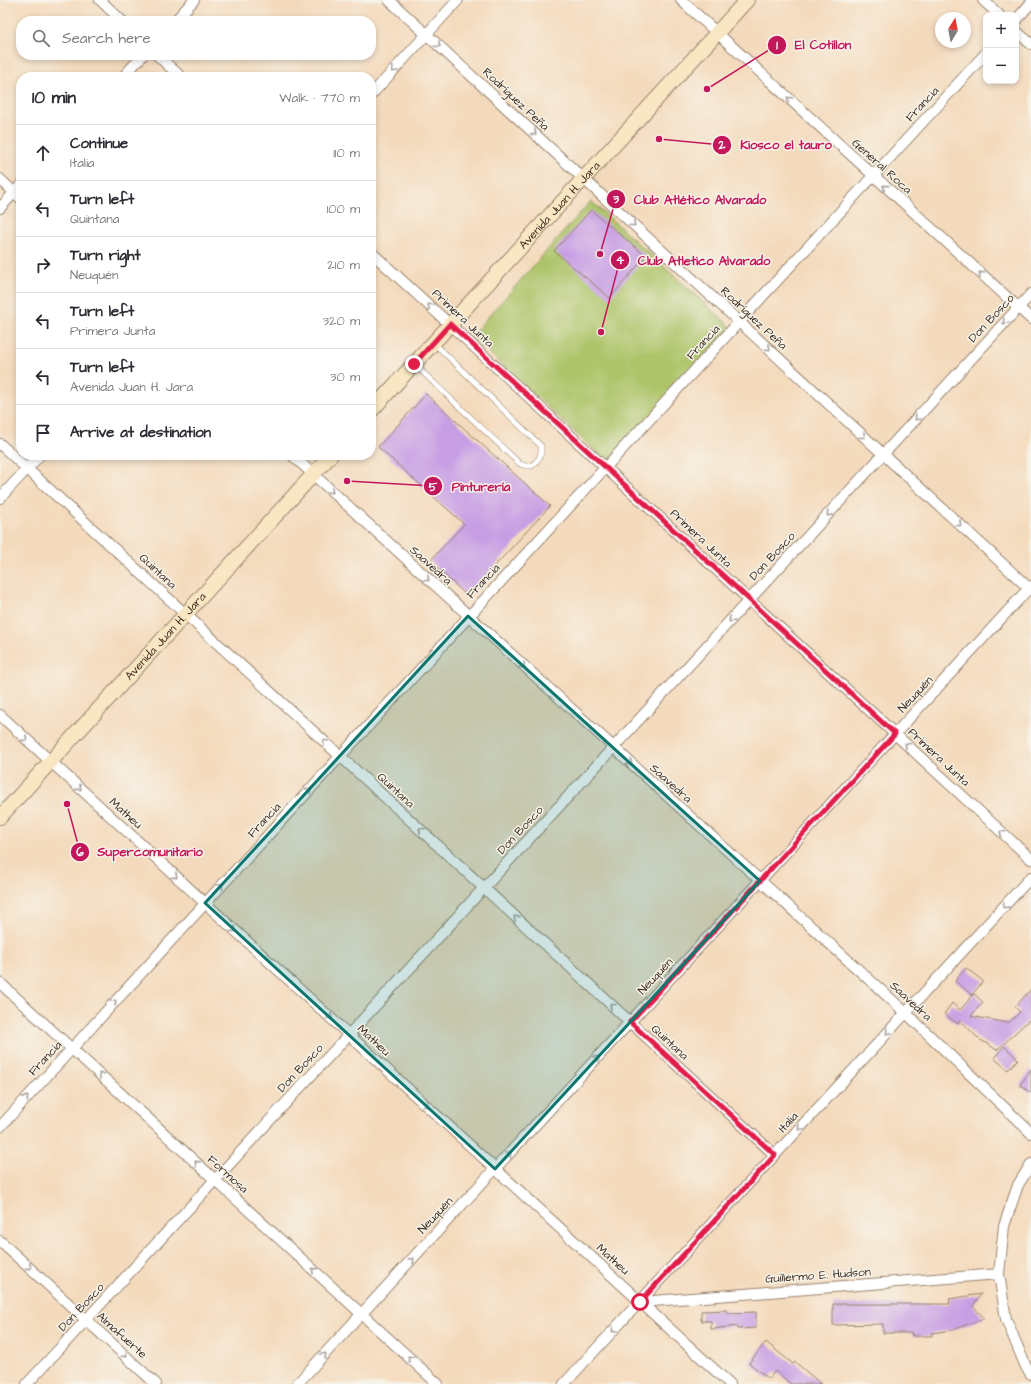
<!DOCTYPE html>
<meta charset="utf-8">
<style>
:root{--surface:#fff;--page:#f2f2f3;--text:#2b2b33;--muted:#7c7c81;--line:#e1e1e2}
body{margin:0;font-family:"Architects Daughter",sans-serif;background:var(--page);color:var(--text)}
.controls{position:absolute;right:12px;top:12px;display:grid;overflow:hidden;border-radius:8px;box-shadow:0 2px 6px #0003}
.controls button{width:36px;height:36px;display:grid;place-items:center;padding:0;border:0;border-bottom:1px solid var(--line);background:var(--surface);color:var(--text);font:20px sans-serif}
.compass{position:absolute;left:935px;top:12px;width:36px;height:36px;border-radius:50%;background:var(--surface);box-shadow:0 2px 6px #0003;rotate:10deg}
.stop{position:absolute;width:12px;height:12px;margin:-9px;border:3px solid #e11d48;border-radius:50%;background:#fff}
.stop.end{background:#e11d48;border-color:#fff;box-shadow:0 1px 4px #0008}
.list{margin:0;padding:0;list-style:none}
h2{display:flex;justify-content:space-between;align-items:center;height:52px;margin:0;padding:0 16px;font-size:17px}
h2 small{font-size:13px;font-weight:400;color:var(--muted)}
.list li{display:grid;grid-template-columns:26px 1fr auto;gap:12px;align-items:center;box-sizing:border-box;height:56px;padding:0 16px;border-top:1px solid var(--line)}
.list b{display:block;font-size:15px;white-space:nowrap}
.list p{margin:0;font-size:13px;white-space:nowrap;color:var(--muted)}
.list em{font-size:13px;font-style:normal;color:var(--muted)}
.icon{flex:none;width:22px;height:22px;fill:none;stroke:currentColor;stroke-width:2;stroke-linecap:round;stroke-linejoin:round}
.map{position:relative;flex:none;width:1031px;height:1384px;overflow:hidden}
.search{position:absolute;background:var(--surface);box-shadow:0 2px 6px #0003;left:16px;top:16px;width:360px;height:44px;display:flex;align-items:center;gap:10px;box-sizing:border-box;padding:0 14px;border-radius:16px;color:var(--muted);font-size:15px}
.panel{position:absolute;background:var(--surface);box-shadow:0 2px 6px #0003;left:16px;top:72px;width:360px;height:388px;border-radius:16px}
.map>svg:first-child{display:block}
.pitch{fill:#adc469;stroke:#747744}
.building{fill:#c79ee4}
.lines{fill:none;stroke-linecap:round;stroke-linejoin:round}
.lane-casing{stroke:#98826d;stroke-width:6}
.street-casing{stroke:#98826d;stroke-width:12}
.secondary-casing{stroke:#98826d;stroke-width:16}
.lane{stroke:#fff;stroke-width:5}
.street{stroke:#fff;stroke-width:10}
.secondary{stroke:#f9e7c3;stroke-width:14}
.oneway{stroke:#a79f9a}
.route{stroke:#e11d48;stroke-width:5}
.marked{fill:#0f766e;fill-opacity:0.2;stroke:#0f766e;stroke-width:3;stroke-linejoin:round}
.labels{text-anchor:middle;stroke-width:3;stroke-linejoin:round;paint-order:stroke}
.street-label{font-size:12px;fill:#3b2a1e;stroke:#f7f3e8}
.leader{fill:none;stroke:#c2185b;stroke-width:1.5}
.callout-dot{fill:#c2185b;stroke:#f7f3e8;stroke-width:1.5}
.mark-label{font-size:12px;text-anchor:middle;font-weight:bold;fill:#fff}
.callout-label{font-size:13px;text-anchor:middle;font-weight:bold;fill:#c2185b;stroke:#f7f3e8;stroke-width:3;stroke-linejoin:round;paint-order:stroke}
</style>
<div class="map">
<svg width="1031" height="1384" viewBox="0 0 1031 1384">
<rect width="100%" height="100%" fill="#f7f3e8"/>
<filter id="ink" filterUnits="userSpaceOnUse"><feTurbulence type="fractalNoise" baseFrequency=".025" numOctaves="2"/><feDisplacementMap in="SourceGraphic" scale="8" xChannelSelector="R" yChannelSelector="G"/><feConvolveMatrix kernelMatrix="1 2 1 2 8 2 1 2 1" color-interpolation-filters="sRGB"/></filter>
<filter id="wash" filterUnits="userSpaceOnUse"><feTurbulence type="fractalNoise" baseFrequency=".012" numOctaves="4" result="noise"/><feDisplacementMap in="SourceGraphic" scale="16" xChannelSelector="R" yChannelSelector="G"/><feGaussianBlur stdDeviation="0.9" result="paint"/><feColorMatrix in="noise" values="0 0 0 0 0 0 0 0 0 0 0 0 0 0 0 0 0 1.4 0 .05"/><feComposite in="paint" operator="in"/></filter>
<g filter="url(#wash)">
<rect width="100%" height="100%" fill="#f4dabc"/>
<polygon class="pitch" points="591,201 731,327 608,463 471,336"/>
<g id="blocks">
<g class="building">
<polygon points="591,210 646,256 610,298 554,251"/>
<polygon points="426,394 550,506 467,596 430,561 464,524 378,447"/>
<polygon points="966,968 983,981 972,995 955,981"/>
<polygon points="1031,989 1031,1022 1029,1020 997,1050 979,1039 960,1020 958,1024 944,1014 952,1003 960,1010 974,994 983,1002 971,1016 1008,1023 1020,1012 1015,1007"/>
<polygon points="1004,1046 1018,1059 1008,1070 994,1058"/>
<polygon points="1031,1069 1031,1093 1020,1085"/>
<polygon points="981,1294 973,1306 984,1318 953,1330 932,1333 932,1336 912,1336 912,1333 883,1333 883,1324 833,1325 833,1304 950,1304 949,1299"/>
<polygon points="727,1310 727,1313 756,1312 756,1328 738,1329 738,1326 711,1329 711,1321 701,1321 701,1311"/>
<polygon points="766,1342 793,1364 795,1362 821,1384 791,1384 775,1371 769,1379 749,1363"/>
</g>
</g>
</g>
<g filter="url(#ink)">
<use href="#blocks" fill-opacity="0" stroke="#98826d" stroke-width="1"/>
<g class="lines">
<g class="lane-casing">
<path id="lane" d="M415,365l105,99 6,2h6c7,-7 10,-10 9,-20l-107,-103"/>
</g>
<g class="street-casing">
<g id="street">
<polyline points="100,0 122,21"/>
<polyline points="389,0 1031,590"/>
<polyline points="681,0 1031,319"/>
<polyline points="983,0 999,15"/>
<polyline points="1016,20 1031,3"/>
<polyline points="175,21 194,0"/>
<polyline points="1016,31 1031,44"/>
<polyline points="157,55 181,77"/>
<polyline points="123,77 143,55"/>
<polyline points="371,95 458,0"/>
<polyline points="0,179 21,199"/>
<polyline points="0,208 21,185"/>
<polyline points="371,252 1031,859"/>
<polyline points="0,444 775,1155"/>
<polyline points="292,455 906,1013 1031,1133"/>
<polyline points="0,498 40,455"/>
<polyline points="0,715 730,1384"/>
<polyline points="0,983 438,1384"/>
<polyline points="0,1127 986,53"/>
<polyline points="1031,1164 1018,1185 1004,1226 999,1274 1006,1319 1026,1367 1031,1374"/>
<polyline points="0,1241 156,1384"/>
<polyline points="640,1302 999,1274"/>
<polyline points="27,1384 1031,294"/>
<polyline points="297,1384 1031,586"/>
<polyline points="564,1384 1031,877"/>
</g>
</g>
<g class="secondary-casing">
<g id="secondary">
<path id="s1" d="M371,411l376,-411"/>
<path id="s2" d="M0,817l331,-362"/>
</g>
</g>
<use href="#lane" class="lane"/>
<use href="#street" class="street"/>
<use href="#secondary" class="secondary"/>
</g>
<defs><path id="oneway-chevron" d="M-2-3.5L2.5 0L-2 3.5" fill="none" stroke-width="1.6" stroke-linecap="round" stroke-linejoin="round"/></defs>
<g class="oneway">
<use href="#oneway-chevron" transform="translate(438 45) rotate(43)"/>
<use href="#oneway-chevron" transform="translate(394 70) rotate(133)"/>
<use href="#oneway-chevron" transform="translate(789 99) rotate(-138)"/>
<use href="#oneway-chevron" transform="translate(534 133) rotate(43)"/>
<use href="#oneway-chevron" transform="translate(885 187) rotate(-138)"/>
<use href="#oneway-chevron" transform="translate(633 224) rotate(43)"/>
<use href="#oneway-chevron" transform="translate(981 274) rotate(-138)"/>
<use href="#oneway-chevron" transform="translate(430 306) rotate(-137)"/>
<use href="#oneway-chevron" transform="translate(1005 322) rotate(133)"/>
<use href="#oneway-chevron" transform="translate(768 348) rotate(43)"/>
<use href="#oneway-chevron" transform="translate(917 418) rotate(133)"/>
<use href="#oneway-chevron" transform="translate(863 436) rotate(43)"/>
<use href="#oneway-chevron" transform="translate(331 491) rotate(42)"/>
<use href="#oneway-chevron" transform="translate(829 514) rotate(133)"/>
<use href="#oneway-chevron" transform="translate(959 524) rotate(43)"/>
<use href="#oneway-chevron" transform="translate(427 579) rotate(42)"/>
<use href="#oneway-chevron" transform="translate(731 620) rotate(133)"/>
<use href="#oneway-chevron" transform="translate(523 666) rotate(42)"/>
<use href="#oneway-chevron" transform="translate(25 739) rotate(42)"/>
<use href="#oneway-chevron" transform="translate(325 742) rotate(-137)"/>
<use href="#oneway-chevron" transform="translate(907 745) rotate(-137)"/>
<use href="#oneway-chevron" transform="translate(630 763) rotate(42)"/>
<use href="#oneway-chevron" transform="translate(79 788) rotate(42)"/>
<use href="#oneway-chevron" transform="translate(309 790) rotate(-47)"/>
<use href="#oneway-chevron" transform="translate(421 830) rotate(-137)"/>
<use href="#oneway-chevron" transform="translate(1002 833) rotate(-137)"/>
<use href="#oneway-chevron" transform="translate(175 876) rotate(42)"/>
<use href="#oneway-chevron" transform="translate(221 886) rotate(-47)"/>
<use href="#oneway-chevron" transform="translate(1005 906) rotate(133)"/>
<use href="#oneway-chevron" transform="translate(516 918) rotate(-137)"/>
<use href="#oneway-chevron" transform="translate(234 930) rotate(42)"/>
<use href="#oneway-chevron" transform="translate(114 1002) rotate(-47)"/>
<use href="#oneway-chevron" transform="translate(612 1006) rotate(-137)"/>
<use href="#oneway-chevron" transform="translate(330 1017) rotate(42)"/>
<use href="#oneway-chevron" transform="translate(888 1032) rotate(133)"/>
<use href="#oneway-chevron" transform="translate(597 1058) rotate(-47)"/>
<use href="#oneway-chevron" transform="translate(101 1075) rotate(-138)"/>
<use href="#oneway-chevron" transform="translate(26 1098) rotate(-47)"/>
<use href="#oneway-chevron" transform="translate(426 1105) rotate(43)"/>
<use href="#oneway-chevron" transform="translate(800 1128) rotate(133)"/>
<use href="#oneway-chevron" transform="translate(509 1154) rotate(-47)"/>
<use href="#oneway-chevron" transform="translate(197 1163) rotate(-138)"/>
<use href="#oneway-chevron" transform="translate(412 1260) rotate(-47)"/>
<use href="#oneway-chevron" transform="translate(29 1267) rotate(42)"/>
<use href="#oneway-chevron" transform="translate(314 1270) rotate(-138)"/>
<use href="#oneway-chevron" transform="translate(614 1330) rotate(133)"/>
<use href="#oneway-chevron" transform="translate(125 1355) rotate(42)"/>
<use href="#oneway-chevron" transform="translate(324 1355) rotate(-47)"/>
<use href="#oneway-chevron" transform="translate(410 1358) rotate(-138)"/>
</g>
</g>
<g class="lines" filter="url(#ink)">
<polyline class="route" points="414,364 450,324 895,734 630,1022 775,1155 640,1302"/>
</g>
<path class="marked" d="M468,616l292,265 -265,288 -290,-266z"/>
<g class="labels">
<g class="street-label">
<text transform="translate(516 99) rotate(43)" y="4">Rodríguez Peña</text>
<text transform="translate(922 104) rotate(-47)" y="4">Francia</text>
<text transform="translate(882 166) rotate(42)" y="4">General Roca</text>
<text dy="4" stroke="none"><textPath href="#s1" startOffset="279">Avenida Juan H. Jara</textPath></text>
<text transform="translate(463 318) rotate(43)" y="4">Primera Junta</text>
<text transform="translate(754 318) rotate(43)" y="4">Rodríguez Peña</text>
<text transform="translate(991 318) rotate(-47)" y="4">Don Bosco</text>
<text transform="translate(703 342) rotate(-47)" y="4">Francia</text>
<text transform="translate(701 538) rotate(43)" y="4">Primera Junta</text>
<text transform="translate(772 556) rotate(-47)" y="4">Don Bosco</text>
<text transform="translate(431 565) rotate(42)" y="4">Saavedra</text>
<text transform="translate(158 571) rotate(43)" y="4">Quintana</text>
<text transform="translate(483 581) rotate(-47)" y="4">Francia</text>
<text dy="4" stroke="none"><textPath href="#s2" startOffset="245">Avenida Juan H. Jara</textPath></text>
<text transform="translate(915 694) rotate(-47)" y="4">Neuquén</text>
<text transform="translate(939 757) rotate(43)" y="4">Primera Junta</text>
<text transform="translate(671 783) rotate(42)" y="4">Saavedra</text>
<text transform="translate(396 790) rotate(43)" y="4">Quintana</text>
<text transform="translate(126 813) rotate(42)" y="4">Matheu</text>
<text transform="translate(264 820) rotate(-47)" y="4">Francia</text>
<text transform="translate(520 830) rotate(-47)" y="4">Don Bosco</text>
<text transform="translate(655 976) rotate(-47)" y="4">Neuquén</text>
<text transform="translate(911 1001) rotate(43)" y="4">Saavedra</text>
<text transform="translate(374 1040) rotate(43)" y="4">Matheu</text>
<text transform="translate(670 1042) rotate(43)" y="4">Quintana</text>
<text transform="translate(45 1058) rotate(-47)" y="4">Francia</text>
<text transform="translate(300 1068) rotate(-47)" y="4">Don Bosco</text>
<text transform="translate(788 1122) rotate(-47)" y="4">Italia</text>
<text transform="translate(228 1174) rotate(42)" y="4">Formosa</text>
<text transform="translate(435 1215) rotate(-47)" y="4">Neuquén</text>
<text transform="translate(613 1259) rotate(42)" y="4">Matheu</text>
<text transform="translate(818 1275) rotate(-4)" y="4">Guillermo E. Hudson</text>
<text transform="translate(81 1307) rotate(-47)" y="4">Don Bosco</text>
<text transform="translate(122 1335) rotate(42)" y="4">Almafuerte</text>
</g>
</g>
<path class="leader" d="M707 89L777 45M659 139L722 145M600 254L616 199M601 332L620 260M347 481L433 486M67 804L80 852"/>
<g class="callout-dot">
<circle cx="707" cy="89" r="4"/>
<circle cx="659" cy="139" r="4"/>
<circle cx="600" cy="254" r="4"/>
<circle cx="601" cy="332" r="4"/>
<circle cx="347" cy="481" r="4"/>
<circle cx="67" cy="804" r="4"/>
<circle cx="777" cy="45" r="10"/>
<circle cx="722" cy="145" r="10"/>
<circle cx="616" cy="199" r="10"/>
<circle cx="620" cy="260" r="10"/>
<circle cx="433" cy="486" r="10"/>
<circle cx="80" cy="852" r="10"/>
</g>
<g class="mark-label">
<text x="777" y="49">1</text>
<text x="722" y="149">2</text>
<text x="616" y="203">3</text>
<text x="620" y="264">4</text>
<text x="433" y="491">5</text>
<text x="80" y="856">6</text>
</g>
<g class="callout-label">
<text x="823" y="49">El Cotillon</text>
<text x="786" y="149">Kiosco el tauro</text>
<text x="700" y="204">Club Atlético Alvarado</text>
<text x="704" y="265">Club Atletico Alvarado</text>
<text x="481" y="491">Pinturería</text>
<text x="150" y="856">Supercomunitario</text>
</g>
</svg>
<div class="controls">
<button>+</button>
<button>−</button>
</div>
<svg class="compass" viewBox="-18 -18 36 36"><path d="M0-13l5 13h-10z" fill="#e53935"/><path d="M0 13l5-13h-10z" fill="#7c7c81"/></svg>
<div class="stop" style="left:640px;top:1302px"></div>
<div class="stop end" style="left:414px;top:364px"></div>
<div class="search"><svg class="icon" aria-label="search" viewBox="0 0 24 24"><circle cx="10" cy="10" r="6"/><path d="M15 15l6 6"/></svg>Search here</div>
<section class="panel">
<h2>10 min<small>Walk · 770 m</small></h2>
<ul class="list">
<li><svg class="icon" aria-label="ahead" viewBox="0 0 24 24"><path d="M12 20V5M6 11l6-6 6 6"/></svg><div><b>Continue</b><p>Italia</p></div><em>110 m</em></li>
<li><svg class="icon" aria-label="left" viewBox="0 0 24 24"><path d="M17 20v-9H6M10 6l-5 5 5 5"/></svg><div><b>Turn left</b><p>Quintana</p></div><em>100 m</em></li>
<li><svg class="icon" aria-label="right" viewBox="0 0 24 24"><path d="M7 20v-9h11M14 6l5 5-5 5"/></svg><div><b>Turn right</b><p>Neuquén</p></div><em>210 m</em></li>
<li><svg class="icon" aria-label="left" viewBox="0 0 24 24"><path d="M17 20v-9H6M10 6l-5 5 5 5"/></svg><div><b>Turn left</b><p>Primera Junta</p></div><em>320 m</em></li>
<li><svg class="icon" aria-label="left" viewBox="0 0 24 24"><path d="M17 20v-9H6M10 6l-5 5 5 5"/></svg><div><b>Turn left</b><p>Avenida Juan H. Jara</p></div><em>30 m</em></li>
<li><svg class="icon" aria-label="arrive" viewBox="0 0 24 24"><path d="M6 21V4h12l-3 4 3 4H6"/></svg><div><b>Arrive at destination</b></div></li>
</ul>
</section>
</div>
